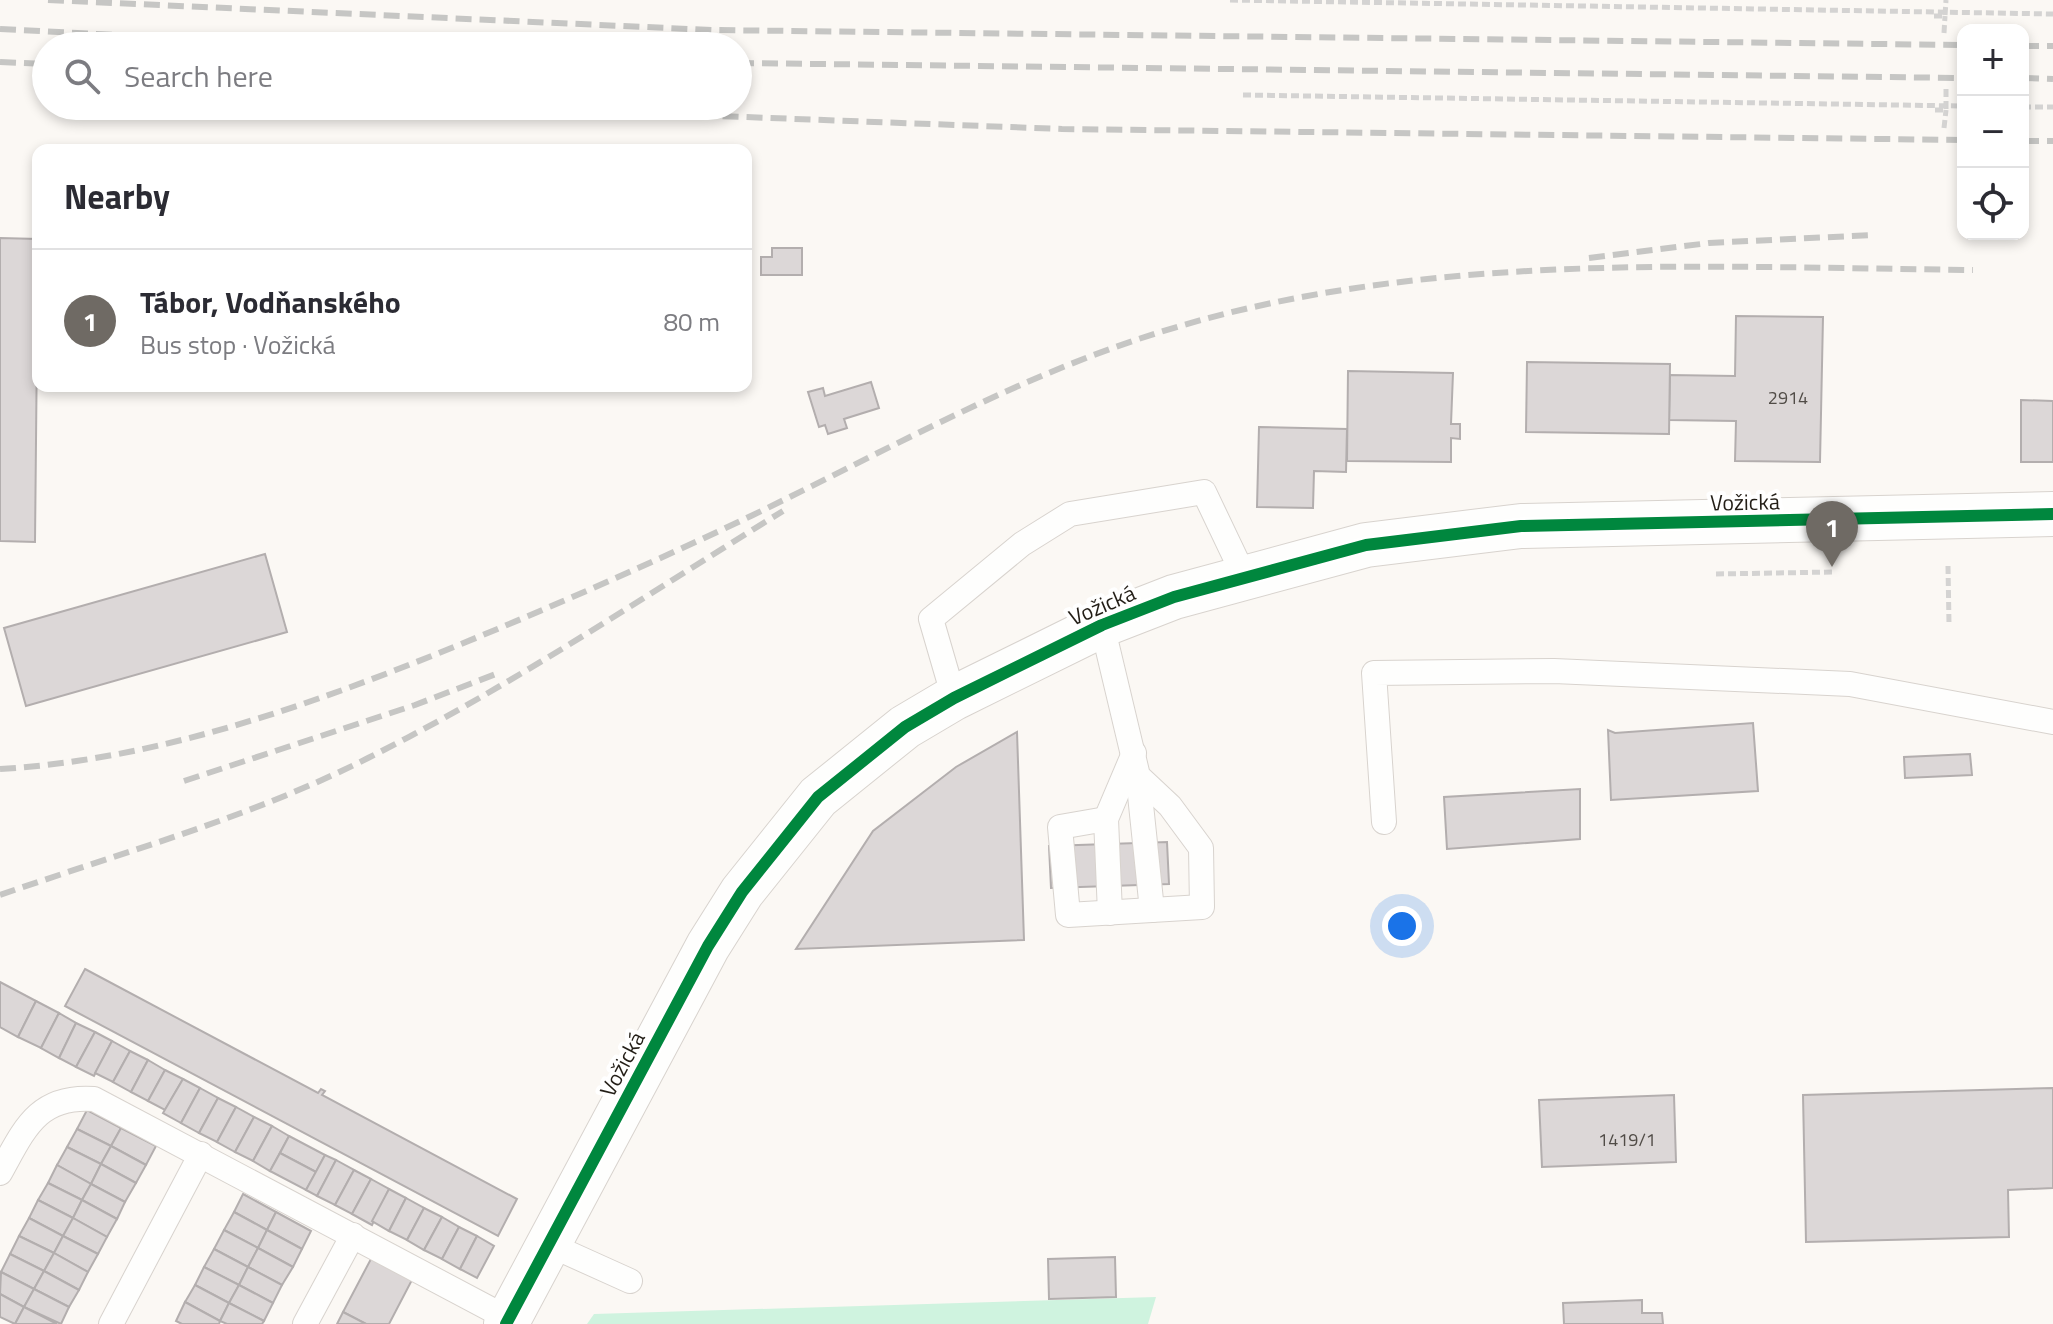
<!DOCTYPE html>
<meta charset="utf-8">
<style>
:root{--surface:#fff;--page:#f7f7f7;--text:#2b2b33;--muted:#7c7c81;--line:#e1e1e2;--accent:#6f6a64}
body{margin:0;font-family:"Titillium Web",sans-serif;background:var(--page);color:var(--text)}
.controls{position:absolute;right:24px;top:24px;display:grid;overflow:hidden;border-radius:16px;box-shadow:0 4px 12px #0003}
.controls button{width:72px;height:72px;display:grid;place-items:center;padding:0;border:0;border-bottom:2px solid var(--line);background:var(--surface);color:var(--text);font:40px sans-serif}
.you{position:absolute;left:1402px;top:926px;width:28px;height:28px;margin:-20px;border:6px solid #fff;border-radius:50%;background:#1a73e8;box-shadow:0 0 0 12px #1a73e833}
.badge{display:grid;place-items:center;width:52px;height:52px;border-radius:50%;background:var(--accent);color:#fff;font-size:26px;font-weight:700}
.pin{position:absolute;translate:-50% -66px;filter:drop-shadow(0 2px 4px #0008)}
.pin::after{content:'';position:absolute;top:42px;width:28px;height:24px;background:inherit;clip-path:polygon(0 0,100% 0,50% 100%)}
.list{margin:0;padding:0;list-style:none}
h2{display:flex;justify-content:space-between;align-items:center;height:104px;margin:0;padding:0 32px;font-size:34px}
h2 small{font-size:26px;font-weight:400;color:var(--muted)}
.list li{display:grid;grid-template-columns:52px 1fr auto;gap:24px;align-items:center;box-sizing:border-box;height:144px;padding:0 32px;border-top:2px solid var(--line)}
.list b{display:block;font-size:30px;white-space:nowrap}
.list p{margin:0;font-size:26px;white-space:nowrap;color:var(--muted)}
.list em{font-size:26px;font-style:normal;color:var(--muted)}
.icon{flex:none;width:44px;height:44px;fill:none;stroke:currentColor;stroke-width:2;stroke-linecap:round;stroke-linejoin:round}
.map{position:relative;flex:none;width:2053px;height:1324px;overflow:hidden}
.search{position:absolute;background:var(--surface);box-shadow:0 4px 12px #0003;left:32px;top:32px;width:720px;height:88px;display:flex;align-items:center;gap:20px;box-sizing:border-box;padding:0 28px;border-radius:44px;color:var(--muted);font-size:30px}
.panel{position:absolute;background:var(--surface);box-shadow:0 4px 12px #0003;left:32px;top:144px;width:720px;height:248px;border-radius:16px}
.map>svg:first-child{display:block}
.green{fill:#cff3df}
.building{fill:#dcd7d7;stroke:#b3aeae;stroke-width:2}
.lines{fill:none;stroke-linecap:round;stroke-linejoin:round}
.service-casing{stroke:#d8d3ce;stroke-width:26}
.minor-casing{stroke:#d8d3ce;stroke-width:46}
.path{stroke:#d4d3d2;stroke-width:5;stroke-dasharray:8 4;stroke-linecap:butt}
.service{stroke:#fefefd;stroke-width:24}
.minor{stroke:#fefefd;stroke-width:44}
.rail{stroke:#c6c6c4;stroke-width:6;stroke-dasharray:16 8;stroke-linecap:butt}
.cycleway-casing{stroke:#fff;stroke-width:17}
.cycleway{stroke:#00873e;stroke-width:12}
.labels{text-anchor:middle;stroke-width:8;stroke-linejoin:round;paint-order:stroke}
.number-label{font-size:18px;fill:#514c47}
.street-label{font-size:22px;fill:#231e17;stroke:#fff}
</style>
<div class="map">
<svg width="2053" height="1324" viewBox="0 0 2053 1324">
<rect width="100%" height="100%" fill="#fbf8f4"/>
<polygon class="green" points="1156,1297 1148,1324 587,1324 594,1314"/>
<g class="building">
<polygon points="0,238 38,239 35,542 0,541"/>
<polygon points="772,248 802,248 802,275 761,275 761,257 772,257"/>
<polygon points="1736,316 1823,317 1820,462 1735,461 1736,421 1669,420 1670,375 1735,376"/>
<polygon points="1527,362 1670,364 1669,434 1526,432"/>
<polygon points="1348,371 1453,373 1451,424 1460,424 1460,439 1451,438 1451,462 1347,461"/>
<polygon points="871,382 879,408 844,419 847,428 828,434 825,425 819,427 808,392 823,388 825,396"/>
<polygon points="2021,400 2053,401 2053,462 2021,462"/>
<polygon points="1259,427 1347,429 1346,472 1314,471 1313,508 1257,507"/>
<polygon points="265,554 287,632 26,706 4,628"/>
<polygon points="1753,723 1758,791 1611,800 1608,730 1615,733"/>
<polygon points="1017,732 1024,940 796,949 873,831 956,767"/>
<polygon points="1970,754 1972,775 1905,778 1904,757"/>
<polygon points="1580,789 1580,839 1447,849 1444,797"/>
<polygon points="1167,842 1169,884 1051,888 1049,846"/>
<polygon points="85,969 318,1093 321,1089 325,1091 322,1095 517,1199 498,1236 65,1006"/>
<polygon points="0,982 36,1001 18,1037 0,1027"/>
<polygon points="36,1001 59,1013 41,1048 18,1037"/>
<polygon points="59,1013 76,1023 59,1058 41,1048"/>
<polygon points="76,1023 95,1032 76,1067 59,1058"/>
<polygon points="95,1032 112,1041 94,1076 76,1067"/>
<polygon points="112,1041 130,1051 113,1082 95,1073"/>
<polygon points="130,1051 148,1060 131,1092 113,1082"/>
<polygon points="148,1060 165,1070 148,1101 131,1092"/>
<polygon points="165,1070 183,1079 165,1110 148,1101"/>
<polygon points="183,1079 200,1088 181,1123 163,1113"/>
<polygon points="200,1088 218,1098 199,1133 181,1123"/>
<polygon points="2053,1088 2053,1188 2008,1190 2009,1237 1806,1242 1803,1095"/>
<polygon points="1674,1095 1676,1162 1542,1167 1539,1100"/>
<polygon points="218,1098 236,1107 217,1142 199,1133"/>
<polygon points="236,1107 254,1117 235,1152 217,1142"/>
<polygon points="87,1110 121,1128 111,1146 77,1129"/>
<polygon points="254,1117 272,1126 253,1161 235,1152"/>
<polygon points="272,1126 289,1136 270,1171 253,1161"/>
<polygon points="121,1128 156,1146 146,1165 111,1146"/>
<polygon points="77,1129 111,1146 101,1164 67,1147"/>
<polygon points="289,1136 325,1155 316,1172 280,1153"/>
<polygon points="111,1146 146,1165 136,1183 101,1164"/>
<polygon points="67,1147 101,1164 91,1184 57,1165"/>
<polygon points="280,1153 316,1172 306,1190 270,1171"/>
<polygon points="325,1155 336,1160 317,1196 306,1190"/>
<polygon points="336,1160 354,1170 335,1205 317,1196"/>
<polygon points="101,1164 136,1183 125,1202 91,1184"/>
<polygon points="57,1165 91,1184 82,1200 48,1183"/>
<polygon points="354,1170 371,1179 352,1214 335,1205"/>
<polygon points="371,1179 389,1189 372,1225 352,1214"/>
<polygon points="48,1183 82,1200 73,1218 38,1200"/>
<polygon points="91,1184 125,1202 117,1219 82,1200"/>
<polygon points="389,1189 406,1198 389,1231 372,1221"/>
<polygon points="243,1194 276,1212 267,1230 234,1212"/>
<polygon points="406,1198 424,1208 407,1240 389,1231"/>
<polygon points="38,1200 73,1218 63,1236 29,1218"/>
<polygon points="82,1200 117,1219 107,1237 73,1218"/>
<polygon points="424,1208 442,1217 424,1250 407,1240"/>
<polygon points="234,1212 267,1230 258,1248 224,1230"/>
<polygon points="276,1212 311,1231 302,1249 267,1230"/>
<polygon points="442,1217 459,1227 442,1259 424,1250"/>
<polygon points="29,1218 63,1236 54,1253 19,1236"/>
<polygon points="73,1218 107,1237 98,1254 63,1236"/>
<polygon points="459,1227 477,1236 460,1269 442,1259"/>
<polygon points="224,1230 258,1248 248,1267 214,1249"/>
<polygon points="267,1230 302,1249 293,1267 258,1248"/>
<polygon points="19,1236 54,1253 44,1271 10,1254"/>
<polygon points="63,1236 98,1254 88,1272 54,1253"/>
<polygon points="477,1236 494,1246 477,1278 460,1269"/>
<polygon points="258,1248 293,1267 282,1285 248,1267"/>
<polygon points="214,1249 248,1267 239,1285 204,1267"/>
<polygon points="54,1253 88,1272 79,1290 44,1271"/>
<polygon points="10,1254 44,1271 34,1289 1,1272"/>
<polygon points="372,1257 413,1278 389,1324 366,1324 343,1312"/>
<polygon points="1115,1257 1116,1297 1049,1299 1048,1259"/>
<polygon points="204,1267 239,1285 229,1303 195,1285"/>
<polygon points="248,1267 282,1285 273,1303 239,1285"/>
<polygon points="44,1271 79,1290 69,1307 34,1289"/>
<polygon points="1,1272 34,1289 24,1307 0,1294"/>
<polygon points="195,1285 229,1303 220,1321 185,1302"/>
<polygon points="239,1285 273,1303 264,1321 229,1303"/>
<polygon points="34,1289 69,1307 61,1324 24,1307"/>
<polygon points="0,1294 24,1307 15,1324 0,1317"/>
<polygon points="1642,1300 1642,1313 1662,1313 1663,1324 1564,1324 1563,1303"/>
<polygon points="185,1302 220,1321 219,1324 182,1324 176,1321"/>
<polygon points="229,1303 264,1321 262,1324 227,1324 220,1321"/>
<polygon points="24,1307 57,1324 15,1324"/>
<polygon points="343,1312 366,1324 337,1324"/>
</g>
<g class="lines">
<g class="service-casing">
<g id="service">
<polyline points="1102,625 1138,776 1170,806 1201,848 1202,907 1068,915 1060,827 1106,819"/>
<polyline points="954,698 931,619 1022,544 1070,514 1204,492 1245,578"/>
<polyline points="1138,776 1152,910"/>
<polyline points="1384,822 1374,673 1554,671 1850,684 2053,722"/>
<polyline points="1110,913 1106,819 1134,753"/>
<path d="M0,1173c24,-43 37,-78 94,-74l415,220"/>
<polyline points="548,1244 630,1281"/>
<polyline points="111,1324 201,1154"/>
<polyline points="305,1324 353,1235"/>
</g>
</g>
<g class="minor-casing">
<polyline id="minor" points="506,1324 708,946 742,892 818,797 905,727 954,698 1102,625 1174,597 1366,545 1521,526 2053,514"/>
</g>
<g class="path">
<polyline points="1230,0 2053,14"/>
<polyline points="1934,16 1945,16 1946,0"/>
<polyline points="1944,33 1945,16"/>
<polyline points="1243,95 1963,106"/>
<polyline points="2023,107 2053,107"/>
<polyline points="1935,110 1946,110 1946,86"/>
<polyline points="1944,128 1946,110"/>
<polyline points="1948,566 1949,624"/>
<polyline points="1716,574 1834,572"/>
</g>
<use href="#service" class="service"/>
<use href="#minor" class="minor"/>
<g class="rail">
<polyline points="48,0 712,30 1963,45"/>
<polyline points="0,29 327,46"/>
<polyline points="2023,46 2053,46"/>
<polyline points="0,62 46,64"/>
<polyline points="738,63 1963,78"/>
<polyline points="2023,78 2053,79"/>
<polyline points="603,106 717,116 1062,129 1963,140"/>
<polyline points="2023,141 2053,141"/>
<polyline points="1589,258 1709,243 1872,235"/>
<path d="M0,769c152,-9 299,-60 439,-116 106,-43 211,-89 314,-138 118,-57 233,-121 357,-166 276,-101 574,-82 863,-79"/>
<polyline points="184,781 415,705 501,672"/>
<path d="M0,895c123,-43 252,-78 368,-137 144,-72 278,-163 415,-247"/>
</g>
<g class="cycleway-casing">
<polyline id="cycleway" points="506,1324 708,946 742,892 818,797 905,727 954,698 1102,625 1174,597 1366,545 1521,526 2053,514"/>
</g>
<use href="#cycleway" class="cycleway"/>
</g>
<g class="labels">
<g class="number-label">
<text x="1788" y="404">2914</text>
<text x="1627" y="1146">1419/1</text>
</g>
<g class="street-label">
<text transform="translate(1745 502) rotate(-1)" y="8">Vožická</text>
<text transform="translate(1102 605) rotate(-23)" y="8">Vožická</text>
<text transform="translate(622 1064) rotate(-62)" y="8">Vožická</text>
</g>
</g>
</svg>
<div class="controls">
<button>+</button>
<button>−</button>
<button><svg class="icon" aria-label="locate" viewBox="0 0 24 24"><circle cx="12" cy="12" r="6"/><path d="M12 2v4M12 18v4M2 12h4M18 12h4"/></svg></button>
</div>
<div class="you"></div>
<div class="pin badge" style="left:1832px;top:567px">1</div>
<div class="search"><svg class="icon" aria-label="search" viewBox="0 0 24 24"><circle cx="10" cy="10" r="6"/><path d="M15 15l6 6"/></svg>Search here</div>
<section class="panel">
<h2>Nearby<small></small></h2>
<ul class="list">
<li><span class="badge">1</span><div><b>Tábor, Vodňanského</b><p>Bus stop · Vožická</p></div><em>80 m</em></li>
</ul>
</section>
</div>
